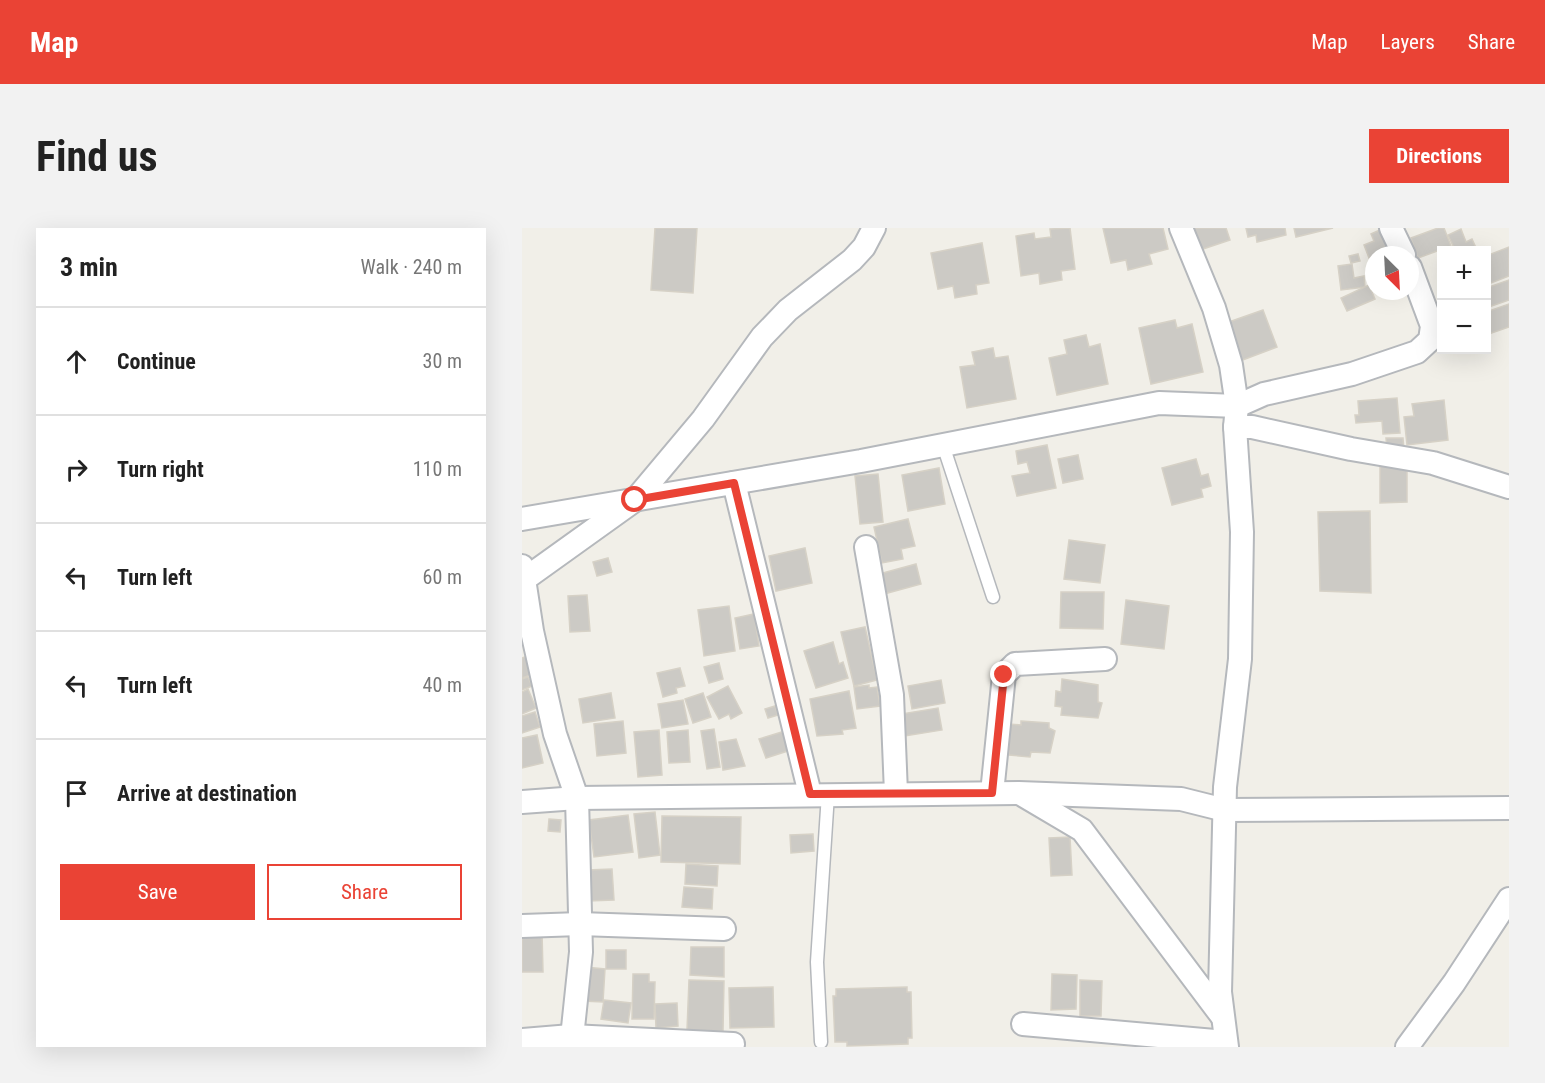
<!DOCTYPE html>
<meta charset="utf-8">
<style>
:root{--surface:#fff;--page:#f2f2f2;--text:#222;--muted:#767676;--line:#e0e0e0;--accent:#ea4335}
body{margin:0;font-family:"Roboto Condensed",sans-serif;background:var(--page);color:var(--text)}
.controls{position:absolute;right:18px;top:18px;display:grid;overflow:hidden;border-radius:0px;box-shadow:0 6px 24px #0002}
.controls button{width:54px;height:54px;display:grid;place-items:center;padding:0;border:0;border-bottom:2px solid var(--line);background:var(--surface);color:var(--text);font:30px sans-serif}
.compass{position:absolute;left:843px;top:18px;width:54px;height:54px;border-radius:50%;background:var(--surface);box-shadow:0 6px 24px #0002;rotate:156deg}
.stop{position:absolute;width:18px;height:18px;margin:-14px;border:4px solid #ea4335;border-radius:50%;background:#fff}
.stop.end{background:#ea4335;border-color:#fff;box-shadow:0 2px 6px #0008}
.list{margin:0;padding:0;list-style:none}
h2{display:flex;justify-content:space-between;align-items:center;height:78px;margin:0;padding:0 24px;font-size:26px}
h2 small{font-size:20px;font-weight:400;color:var(--muted)}
.list li{display:grid;grid-template-columns:39px 1fr auto;gap:18px;align-items:center;box-sizing:border-box;height:108px;padding:0 24px;border-top:2px solid var(--line)}
.list b{display:block;font-size:22px;white-space:nowrap}
.list em{font-size:20px;font-style:normal;color:var(--muted)}
.actions{display:flex;gap:12px;padding:18px 24px}
.actions a{flex:1;padding:14px 0;border:2px solid var(--accent);border-radius:0px;text-align:center;font-size:21px;color:var(--accent)}
.actions .main{background:var(--accent);color:#fff}
.icon{flex:none;width:33px;height:33px;fill:none;stroke:currentColor;stroke-width:2;stroke-linecap:round;stroke-linejoin:round}
.map{position:relative;flex:none;width:987px;height:819px;overflow:hidden;border-radius:0px}
header{display:flex;align-items:center;gap:36px;box-sizing:border-box;height:84px;padding:0 30px;background:var(--accent);color:#fff}
header strong{font-size:28px}
nav{display:flex;gap:33px;margin-inline-start:auto;font-size:21px}
.intro{display:flex;align-items:center;justify-content:space-between;box-sizing:border-box;height:144px;padding:0 36px}
h1{margin:0;font-size:42px}
.button{padding:15px 27px;border-radius:0px;background:var(--accent);color:#fff;font-size:21px;font-weight:700}
main{display:flex;gap:36px;padding:0 36px}
aside{flex:1;background:var(--surface);border-radius:0px;box-shadow:0 6px 24px #0002}
.map>svg:first-child{display:block}
.building{fill:#cccac5;stroke:#d6d1c6;stroke-width:1.5}
.lines{fill:none;stroke-linecap:round;stroke-linejoin:round}
.lane-casing{stroke:#b5b8bc;stroke-width:15}
.street-casing{stroke:#b5b8bc;stroke-width:26}
.lane{stroke:#fff;stroke-width:12}
.street{stroke:#fff;stroke-width:22}
.route{stroke:#ea4335;stroke-width:8}
</style>
<header>
<strong>Map</strong>
<nav><a>Map</a><a>Layers</a><a>Share</a></nav>
</header>
<div class="intro"><h1>Find us</h1><a class="button">Directions</a></div>
<main>
<aside>
<h2>3 min<small>Walk · 240 m</small></h2>
<ul class="list">
<li><svg class="icon" aria-label="ahead" viewBox="0 0 24 24"><path d="M12 20V5M6 11l6-6 6 6"/></svg><div><b>Continue</b></div><em>30 m</em></li>
<li><svg class="icon" aria-label="right" viewBox="0 0 24 24"><path d="M7 20v-9h11M14 6l5 5-5 5"/></svg><div><b>Turn right</b></div><em>110 m</em></li>
<li><svg class="icon" aria-label="left" viewBox="0 0 24 24"><path d="M17 20v-9H6M10 6l-5 5 5 5"/></svg><div><b>Turn left</b></div><em>60 m</em></li>
<li><svg class="icon" aria-label="left" viewBox="0 0 24 24"><path d="M17 20v-9H6M10 6l-5 5 5 5"/></svg><div><b>Turn left</b></div><em>40 m</em></li>
<li><svg class="icon" aria-label="arrive" viewBox="0 0 24 24"><path d="M6 21V4h12l-3 4 3 4H6"/></svg><div><b>Arrive at destination</b></div></li>
</ul>
<div class="actions"><a class="main">Save</a><a>Share</a></div>
</aside>
<div class="map">
<svg width="987" height="819" viewBox="0 0 987 819">
<rect width="100%" height="100%" fill="#f1efe8"/>
<g class="building">
<polygon points="133,0 175,0 171,65 129,62"/>
<polygon points="548,0 553,41 539,43 540,52 518,56 517,45 499,48 494,8 512,5 513,11 529,9 528,1"/>
<polygon points="581,0 641,0 646,21 627,26 630,36 606,42 604,32 589,35"/>
<polygon points="664,0 704,0 708,12 672,24"/>
<polygon points="724,0 763,0 764,7 735,14 734,7 726,9"/>
<polygon points="772,0 811,0 774,9"/>
<polygon points="916,0 922,0 929,18 896,30 889,10"/>
<polygon points="860,1 868,21 847,30 842,17 852,13 849,6"/>
<polygon points="939,1 944,14 950,11 955,22 933,22 926,7"/>
<polygon points="460,15 467,55 454,57 455,66 433,70 431,58 416,61 409,25"/>
<polygon points="987,19 987,48 964,57 964,28"/>
<polygon points="836,26 838,33 829,35 827,28"/>
<polygon points="830,36 832,50 842,48 843,59 819,62 816,38"/>
<polygon points="987,52 987,72 964,80 964,60"/>
<polygon points="847,57 853,71 825,83 819,70"/>
<polygon points="987,76 987,99 964,107 964,84"/>
<polygon points="741,82 755,119 718,133 704,95"/>
<polygon points="653,92 655,100 670,96 681,144 629,156 617,100"/>
<polygon points="564,107 567,119 578,116 586,156 535,167 527,130 545,126 542,112"/>
<polygon points="471,120 473,130 486,128 494,171 445,180 438,139 453,137 450,124"/>
<polygon points="875,170 878,205 861,206 860,193 834,195 833,187 837,187 836,173"/>
<polygon points="922,172 926,212 885,217 882,189 892,188 890,176"/>
<polygon points="864,210 881,210 882,222 865,222"/>
<polygon points="525,217 534,260 495,268 490,248 508,245 505,234 496,236 494,223"/>
<polygon points="556,227 561,251 541,255 536,231"/>
<polygon points="674,231 679,248 686,246 689,258 679,261 681,269 650,277 640,240"/>
<polygon points="858,233 885,233 885,274 858,275"/>
<polygon points="417,240 423,276 386,283 380,247"/>
<polygon points="356,246 361,294 338,296 333,248"/>
<polygon points="848,283 849,365 798,363 796,284"/>
<polygon points="386,291 393,318 379,321 381,331 360,335 352,299"/>
<polygon points="547,312 583,317 578,355 542,351"/>
<polygon points="283,320 290,355 254,363 247,328"/>
<polygon points="86,330 90,344 75,348 71,334"/>
<polygon points="394,336 399,356 362,366 357,346"/>
<polygon points="539,364 582,364 581,401 538,400"/>
<polygon points="65,367 68,403 48,404 46,368"/>
<polygon points="604,372 647,378 642,421 599,416"/>
<polygon points="207,378 213,423 182,428 176,382"/>
<polygon points="232,386 237,418 218,421 213,390"/>
<polygon points="343,399 355,452 332,458 319,404"/>
<polygon points="311,414 317,436 321,434 326,450 294,460 282,423"/>
<polygon points="8,427 14,445 0,450 0,430"/>
<polygon points="197,435 201,451 187,455 182,439"/>
<polygon points="158,440 163,458 154,460 155,465 141,469 135,445"/>
<polygon points="6,449 10,458 0,462 0,451"/>
<polygon points="540,451 576,457 576,474 580,475 576,490 539,487 540,479 533,478 534,463 539,464"/>
<polygon points="419,452 423,475 390,481 386,458"/>
<polygon points="347,457 347,460 355,459 358,478 335,481 332,459"/>
<polygon points="206,458 220,485 209,491 207,486 197,491 185,469"/>
<polygon points="6,461 14,480 0,486 0,464"/>
<polygon points="327,463 334,500 320,502 321,506 295,508 288,471"/>
<polygon points="89,465 93,490 61,495 57,471"/>
<polygon points="181,465 189,489 171,495 163,471"/>
<polygon points="161,472 166,496 140,500 136,476"/>
<polygon points="253,478 256,487 246,490 243,481"/>
<polygon points="416,480 420,502 383,508 379,486"/>
<polygon points="13,484 18,499 0,505 0,488"/>
<polygon points="101,493 104,525 75,528 72,496"/>
<polygon points="499,493 527,495 527,500 533,503 528,525 509,524 508,529 487,527 487,523 485,523 487,496 499,497"/>
<polygon points="192,501 198,539 185,541 179,503"/>
<polygon points="137,502 140,547 116,549 112,504"/>
<polygon points="166,502 168,534 147,535 145,504"/>
<polygon points="263,503 269,522 244,530 237,511"/>
<polygon points="15,507 21,535 0,540 0,510"/>
<polygon points="214,511 223,538 201,542 197,514"/>
<polygon points="133,584 138,627 117,630 112,586"/>
<polygon points="106,587 111,624 72,629 67,592"/>
<polygon points="140,588 219,589 218,636 139,634"/>
<polygon points="27,591 39,592 38,604 26,603"/>
<polygon points="291,606 292,623 269,625 268,607"/>
<polygon points="548,609 550,647 529,648 527,610"/>
<polygon points="164,636 196,638 195,658 163,656"/>
<polygon points="90,641 92,672 66,673 65,642"/>
<polygon points="162,659 191,661 190,681 160,679"/>
<polygon points="20,704 21,744 0,744 0,705"/>
<polygon points="169,719 202,719 202,749 168,747"/>
<rect x="84" y="722" width="20" height="19"/>
<polygon points="63,739 83,741 81,774 60,773"/>
<polygon points="111,746 127,746 127,754 133,754 132,791 110,791"/>
<polygon points="530,746 555,747 554,781 529,782"/>
<polygon points="167,752 202,753 201,803 165,802"/>
<polygon points="558,752 580,753 579,788 558,788"/>
<polygon points="251,759 252,799 208,800 207,760"/>
<polygon points="385,759 385,764 389,764 390,810 386,810 386,816 325,818 325,814 313,814 311,768 314,768 314,761"/>
<polygon points="82,772 109,775 106,795 79,791"/>
<polygon points="155,775 156,798 134,800 133,776"/>
</g>
<g class="lines">
<g class="lane-casing">
<g id="lane">
<polyline points="421,217 471,369"/>
<polyline points="299,814 295,734 306,566"/>
</g>
</g>
<g class="street-casing">
<g id="street">
<polyline points="659,0 692,80 709,137 715,178 713,199 720,304 718,431 703,559 698,764 705,819"/>
<polyline points="869,0 882,27"/>
<polyline points="713,199 730,199 829,221 911,235 987,259"/>
<polyline points="212,255 288,566"/>
<polyline points="0,291 339,233 637,175 715,178 742,166 830,146 895,124 908,112 910,98 888,39"/>
<polyline points="344,319 370,467 374,565"/>
<polyline points="0,338 10,403 33,506 55,570 59,724 49,819"/>
<polyline points="0,353 113,272 181,191 240,109 266,82 330,32 342,19 352,0"/>
<polyline points="470,565 482,447 493,436 583,431"/>
<polyline points="499,566 560,602 699,787"/>
<polyline points="0,574 55,570 497,565 659,571 703,582 987,580"/>
<polyline points="0,698 58,696 202,701"/>
<polyline points="501,796 704,814"/>
<polyline points="0,812 49,808 211,816"/>
<polyline points="885,819 932,755 987,671"/>
</g>
</g>
<use href="#lane" class="lane"/>
<use href="#street" class="street"/>
</g>
<g class="lines">
<polyline class="route" points="113,272 212,255 288,566 470,565 482,447"/>
</g>
</svg>
<div class="controls">
<button>+</button>
<button>−</button>
</div>
<svg class="compass" viewBox="-18 -18 36 36"><path d="M0-13l5 13h-10z" fill="#e53935"/><path d="M0 13l5-13h-10z" fill="#767676"/></svg>
<div class="stop" style="left:113px;top:272px"></div>
<div class="stop end" style="left:482px;top:447px"></div>
</div>
</main>
